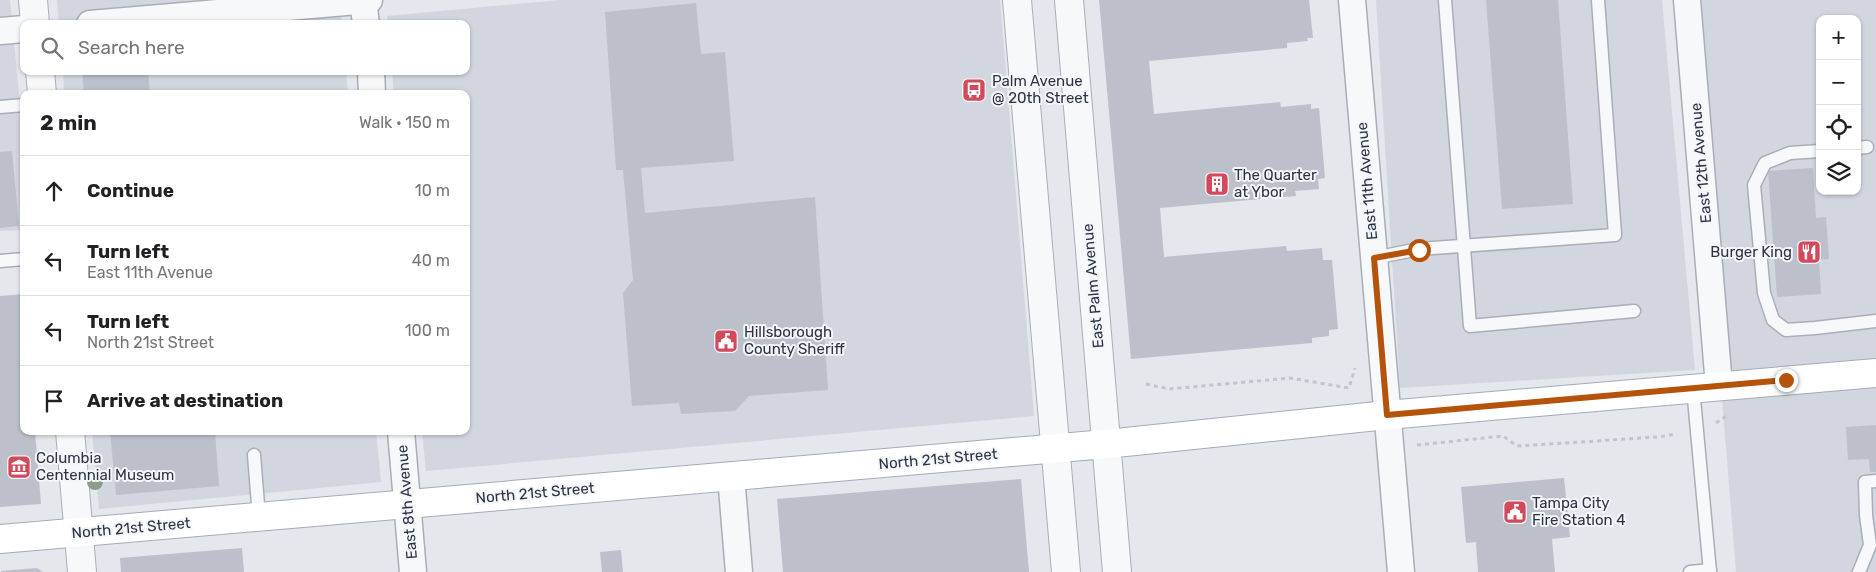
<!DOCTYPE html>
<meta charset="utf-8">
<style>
:root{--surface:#fff;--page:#f6f6f6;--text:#202124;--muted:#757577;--line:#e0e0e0}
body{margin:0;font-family:Rubik,sans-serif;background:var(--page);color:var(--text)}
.controls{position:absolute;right:15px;top:15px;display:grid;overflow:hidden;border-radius:10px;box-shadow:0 1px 4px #0004}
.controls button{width:45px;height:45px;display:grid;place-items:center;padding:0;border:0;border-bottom:1px solid var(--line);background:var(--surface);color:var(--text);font:25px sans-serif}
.stop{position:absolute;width:15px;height:15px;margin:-11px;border:4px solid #b45309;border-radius:50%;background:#fff}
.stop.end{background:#b45309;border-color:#fff;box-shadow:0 1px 5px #0008}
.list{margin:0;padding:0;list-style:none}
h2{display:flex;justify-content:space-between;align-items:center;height:65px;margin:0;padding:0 20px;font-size:21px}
h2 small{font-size:16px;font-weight:400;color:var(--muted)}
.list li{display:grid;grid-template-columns:32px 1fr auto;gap:15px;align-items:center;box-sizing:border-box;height:70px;padding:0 20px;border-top:1px solid var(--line)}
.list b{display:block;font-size:19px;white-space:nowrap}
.list p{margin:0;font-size:16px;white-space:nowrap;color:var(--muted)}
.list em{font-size:16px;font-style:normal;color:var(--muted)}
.icon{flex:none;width:28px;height:28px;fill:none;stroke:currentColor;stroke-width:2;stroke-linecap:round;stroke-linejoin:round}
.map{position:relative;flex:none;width:1876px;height:572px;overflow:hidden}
.search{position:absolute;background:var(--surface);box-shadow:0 1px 4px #0004;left:20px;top:20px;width:450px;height:55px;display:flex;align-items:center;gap:12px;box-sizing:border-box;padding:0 18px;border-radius:10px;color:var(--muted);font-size:19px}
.panel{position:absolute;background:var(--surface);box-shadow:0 1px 4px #0004;left:20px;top:90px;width:450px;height:345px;border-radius:10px}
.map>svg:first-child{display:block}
.built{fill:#d2d6de;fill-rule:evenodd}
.building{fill:#bbc0ca}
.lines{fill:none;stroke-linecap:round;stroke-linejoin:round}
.service-casing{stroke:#a9aeb7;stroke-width:15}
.minor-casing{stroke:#a9aeb7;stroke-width:29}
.tertiary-casing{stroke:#a9aeb7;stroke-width:30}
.primary-casing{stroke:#a3abb8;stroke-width:30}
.path{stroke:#c2c5cb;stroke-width:3;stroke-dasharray:4 4;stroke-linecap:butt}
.service{stroke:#f7f8fa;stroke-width:12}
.minor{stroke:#f7f8fa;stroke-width:26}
.tertiary{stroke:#f7f8fa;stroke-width:28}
.primary{stroke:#fff;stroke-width:28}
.tree{fill:#899d89}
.route{stroke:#b45309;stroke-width:6}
.labels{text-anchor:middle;stroke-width:4;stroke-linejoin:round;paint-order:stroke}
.poi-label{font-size:15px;fill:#2b3445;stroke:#f4f6f9;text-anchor:start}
.street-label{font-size:15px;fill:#2b3445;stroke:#f4f6f9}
</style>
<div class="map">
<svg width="1876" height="572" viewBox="0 0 1876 572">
<rect width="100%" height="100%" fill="#e4e7ec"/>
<g class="built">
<polygon points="0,0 10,0 24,146 24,230 0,231"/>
<polygon points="57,0 340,0 342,24 59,24"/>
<polygon points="560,0 1000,0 1034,416 426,471 422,431 466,431 466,94 394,94 392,71 466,71 466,24 388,24 387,16"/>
<polygon points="1376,0 1662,0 1695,370 1400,388"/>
<path d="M1690,0h186v572h-140zM1820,19h37v172h-37z"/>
<polygon points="63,71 346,71 348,94 64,94"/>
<polygon points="92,431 376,431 381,482 99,509"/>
</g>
<g class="building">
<polygon points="1099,0 1309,0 1313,38 1307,38 1308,41 1287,43 1287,48 1149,61 1154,114 1280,102 1281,107 1311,104 1311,109 1319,108 1325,178 1318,179 1319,189 1295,191 1296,196 1160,208 1164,257 1286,246 1287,251 1322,248 1323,260 1332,260 1338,329 1329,330 1329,336 1312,338 1312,343 1131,359"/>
<polygon points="1486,0 1558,0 1573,204 1502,209"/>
<polygon points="696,3 701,54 725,52 734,161 641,168 645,213 815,197 828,390 749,396 735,411 681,414 679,403 632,406 623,293 633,280 623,170 616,170 605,12"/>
<polygon points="82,71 148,71 150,94 84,94"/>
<polygon points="12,151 19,226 0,228 0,152"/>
<polygon points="1813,168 1816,218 1826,217 1829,259 1819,260 1821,294 1777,297 1768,171"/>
<polygon points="24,294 24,431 35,431 41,504 0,507 0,296"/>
<polygon points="1876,425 1876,472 1870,472 1869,459 1848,460 1846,427"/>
<polygon points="110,431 215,431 219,486 116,495"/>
<polygon points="1564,478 1570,537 1552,539 1555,572 1478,572 1476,542 1466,543 1461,487"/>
<polygon points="1021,479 1029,572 783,572 777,499"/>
<polygon points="242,548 244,572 121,572 120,558"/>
<polygon points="621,550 623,572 602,572 600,552"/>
<polygon points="37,568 43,572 1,572 1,571"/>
</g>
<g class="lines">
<g class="service-casing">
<g id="service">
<polyline points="1445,0 1470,326 1634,311"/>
<polyline points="0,107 24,105"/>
<polyline points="1857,148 1867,147"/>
<polyline points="1820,151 1790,153 1765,163 1754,185 1764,293 1773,320 1786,330 1815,328 1876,321"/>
<polyline points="1374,258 1419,249 1615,235 1598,0"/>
<polyline points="0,261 24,259"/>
<polyline points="1693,388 1710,572"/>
<polyline points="254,455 259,517"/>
<polyline points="1690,572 1710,570"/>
<polyline points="1859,572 1870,545 1866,515 1865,482 1876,481"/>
</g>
</g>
<g class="minor-casing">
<g id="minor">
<polyline points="363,0 366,24"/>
<polyline points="1352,0 1401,572"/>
<polyline points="1687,0 1719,386"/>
<polyline points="90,24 369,0"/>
<polyline points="0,31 24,29"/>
<polyline points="371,71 372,94"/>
<polyline points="401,431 413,572"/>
<polyline points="731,476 739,572"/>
</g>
</g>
<g class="tertiary-casing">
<g id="tertiary">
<polyline points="33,0 35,24"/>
<polyline points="1017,0 1066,572"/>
<polyline points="1069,0 1117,572"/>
<polyline points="40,71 42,94"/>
<polyline points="70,431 82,572"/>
</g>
</g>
<g class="primary-casing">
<polyline id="primary" points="0,539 1106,444 1387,415 1876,373"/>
</g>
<g class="path">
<polyline points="1146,384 1169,389 1290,378 1349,388 1355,368"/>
<polyline points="1716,423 1729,414"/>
<polyline points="1417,445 1503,436 1517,446 1658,437 1677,434"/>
</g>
<use href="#service" class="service"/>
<use href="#minor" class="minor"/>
<use href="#tertiary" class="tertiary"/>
<use href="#primary" class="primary"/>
</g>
<circle class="tree" cx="95" cy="482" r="8"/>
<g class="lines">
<polyline class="route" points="1419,250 1374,258 1387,415 1786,380"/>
</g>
<defs>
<g id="bus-square" transform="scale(1.25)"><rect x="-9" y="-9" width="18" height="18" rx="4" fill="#d1495b" stroke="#f4f6f9"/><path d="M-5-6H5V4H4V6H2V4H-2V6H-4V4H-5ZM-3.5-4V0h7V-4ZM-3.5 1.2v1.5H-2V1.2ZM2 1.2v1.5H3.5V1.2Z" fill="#fff"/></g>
<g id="building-square" transform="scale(1.25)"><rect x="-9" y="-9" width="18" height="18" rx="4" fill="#d1495b" stroke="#f4f6f9"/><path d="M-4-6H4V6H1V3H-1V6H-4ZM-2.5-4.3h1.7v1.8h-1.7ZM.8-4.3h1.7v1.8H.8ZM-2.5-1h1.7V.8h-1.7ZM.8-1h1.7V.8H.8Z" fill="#fff"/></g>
<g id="restaurant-square" transform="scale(1.25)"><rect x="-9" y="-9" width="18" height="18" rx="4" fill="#d1495b" stroke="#f4f6f9"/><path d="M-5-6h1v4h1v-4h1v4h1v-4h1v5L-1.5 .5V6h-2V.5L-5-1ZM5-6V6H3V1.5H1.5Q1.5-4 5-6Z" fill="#fff"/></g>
<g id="civic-square" transform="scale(1.25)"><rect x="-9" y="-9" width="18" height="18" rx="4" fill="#d1495b" stroke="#f4f6f9"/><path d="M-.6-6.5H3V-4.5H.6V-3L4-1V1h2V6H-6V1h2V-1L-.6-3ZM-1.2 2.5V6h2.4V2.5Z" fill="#fff"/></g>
<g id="museum-square" transform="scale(1.25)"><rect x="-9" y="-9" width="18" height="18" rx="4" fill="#d1495b" stroke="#f4f6f9"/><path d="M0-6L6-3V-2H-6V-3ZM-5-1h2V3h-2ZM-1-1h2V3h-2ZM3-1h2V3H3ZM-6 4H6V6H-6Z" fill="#fff"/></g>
</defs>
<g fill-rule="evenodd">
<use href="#bus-square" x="974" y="90"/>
<use href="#building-square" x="1217" y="184"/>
<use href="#restaurant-square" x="1809" y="252"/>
<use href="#civic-square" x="726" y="341"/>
<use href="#museum-square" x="19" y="467"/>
<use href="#civic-square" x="1515" y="512"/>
</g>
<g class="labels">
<g class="poi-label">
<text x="992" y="86">Palm Avenue<tspan x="992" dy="17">@ 20th Street</tspan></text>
<text x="1234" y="180">The Quarter<tspan x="1234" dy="17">at Ybor</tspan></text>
<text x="1792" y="257" text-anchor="end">Burger King</text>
<text x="744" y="337">Hillsborough<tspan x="744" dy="17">County Sheriff</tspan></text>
<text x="36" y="463">Columbia<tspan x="36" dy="17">Centennial Museum</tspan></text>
<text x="1532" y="508">Tampa City<tspan x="1532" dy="17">Fire Station 4</tspan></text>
</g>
<g class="street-label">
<text transform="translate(1701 163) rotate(-95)" y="5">East 12th Avenue</text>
<text transform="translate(1367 181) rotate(-95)" y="5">East 11th Avenue</text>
<text transform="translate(1093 286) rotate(-95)" y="5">East Palm Avenue</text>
<text transform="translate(938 459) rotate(-5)" y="5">North 21st Street</text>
<text transform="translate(535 493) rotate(-5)" y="5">North 21st Street</text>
<text transform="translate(407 502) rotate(-95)" y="5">East 8th Avenue</text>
<text transform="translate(131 528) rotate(-5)" y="5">North 21st Street</text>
</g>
</g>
</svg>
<div class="controls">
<button>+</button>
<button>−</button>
<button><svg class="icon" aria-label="locate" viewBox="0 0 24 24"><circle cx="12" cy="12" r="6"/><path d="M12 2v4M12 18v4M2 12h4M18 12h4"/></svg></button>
<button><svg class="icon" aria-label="layers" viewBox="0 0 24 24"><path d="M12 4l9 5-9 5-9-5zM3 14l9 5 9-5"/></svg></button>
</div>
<div class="stop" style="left:1419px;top:250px"></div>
<div class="stop end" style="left:1786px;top:380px"></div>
<div class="search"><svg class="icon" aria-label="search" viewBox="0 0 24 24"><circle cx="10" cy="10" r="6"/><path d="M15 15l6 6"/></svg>Search here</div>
<section class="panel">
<h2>2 min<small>Walk · 150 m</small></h2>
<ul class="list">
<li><svg class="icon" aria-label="ahead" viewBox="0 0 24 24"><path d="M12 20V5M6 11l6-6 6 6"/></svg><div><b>Continue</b></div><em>10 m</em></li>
<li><svg class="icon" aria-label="left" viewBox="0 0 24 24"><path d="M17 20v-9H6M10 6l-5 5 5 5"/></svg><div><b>Turn left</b><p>East 11th Avenue</p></div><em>40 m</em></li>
<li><svg class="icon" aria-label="left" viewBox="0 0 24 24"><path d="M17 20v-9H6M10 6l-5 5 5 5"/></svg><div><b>Turn left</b><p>North 21st Street</p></div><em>100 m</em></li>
<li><svg class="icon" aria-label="arrive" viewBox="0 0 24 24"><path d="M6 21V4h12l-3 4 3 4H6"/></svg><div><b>Arrive at destination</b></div></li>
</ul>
</section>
</div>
